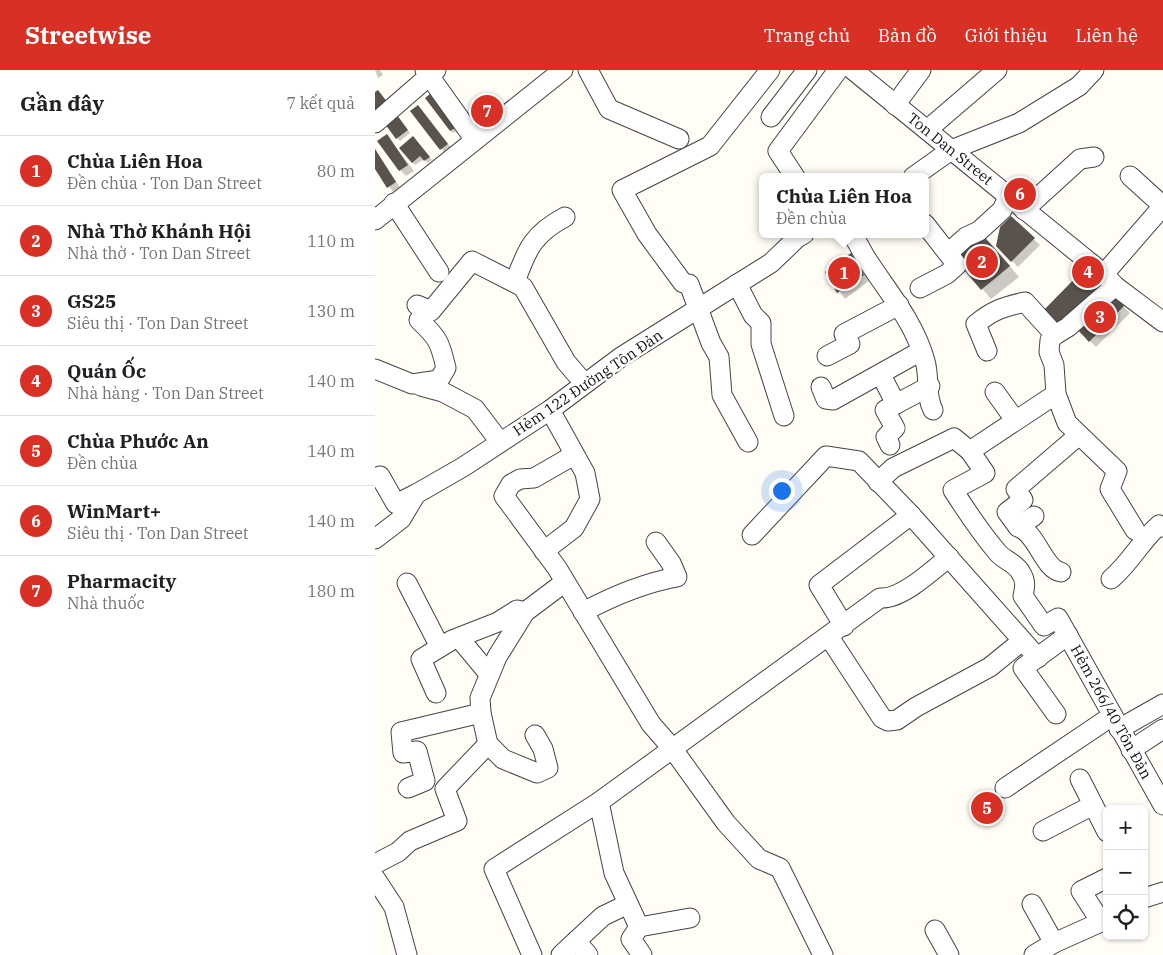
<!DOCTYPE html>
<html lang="vi">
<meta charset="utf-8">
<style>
:root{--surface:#fff;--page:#f6f6f6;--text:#202124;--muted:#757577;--line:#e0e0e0;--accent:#d93025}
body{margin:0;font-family:"IBM Plex Serif",serif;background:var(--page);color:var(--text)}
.controls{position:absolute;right:15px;bottom:15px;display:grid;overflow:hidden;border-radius:8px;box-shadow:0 1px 4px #0004}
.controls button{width:45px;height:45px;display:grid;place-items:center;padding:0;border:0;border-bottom:1px solid var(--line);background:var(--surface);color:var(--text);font:25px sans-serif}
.you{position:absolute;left:406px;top:420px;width:18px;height:18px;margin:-12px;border:4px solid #fff;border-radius:50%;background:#1a73e8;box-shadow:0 0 0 8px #1a73e833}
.badge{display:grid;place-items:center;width:32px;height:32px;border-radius:50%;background:var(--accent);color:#fff;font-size:16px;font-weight:700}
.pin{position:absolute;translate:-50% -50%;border:2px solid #fff;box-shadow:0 1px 5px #0006}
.popup{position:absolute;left:384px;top:103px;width:170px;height:65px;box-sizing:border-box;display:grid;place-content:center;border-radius:8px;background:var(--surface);filter:drop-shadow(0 1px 4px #0005);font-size:16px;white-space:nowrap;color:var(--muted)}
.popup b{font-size:19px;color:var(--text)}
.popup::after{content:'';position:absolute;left:50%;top:100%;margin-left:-10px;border:10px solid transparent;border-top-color:var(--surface)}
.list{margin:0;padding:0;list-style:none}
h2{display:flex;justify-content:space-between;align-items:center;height:65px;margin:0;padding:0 20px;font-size:21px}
h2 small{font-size:16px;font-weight:400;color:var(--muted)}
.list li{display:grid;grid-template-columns:32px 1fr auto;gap:15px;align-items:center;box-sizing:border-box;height:70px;padding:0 20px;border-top:1px solid var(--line)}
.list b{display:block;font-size:19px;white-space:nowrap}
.list p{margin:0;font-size:16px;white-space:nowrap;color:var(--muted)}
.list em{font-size:16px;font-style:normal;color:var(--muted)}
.icon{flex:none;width:28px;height:28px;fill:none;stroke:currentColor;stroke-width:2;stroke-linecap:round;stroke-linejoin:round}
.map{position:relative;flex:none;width:788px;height:885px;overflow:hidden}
header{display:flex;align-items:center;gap:30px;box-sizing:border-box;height:70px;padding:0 25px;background:var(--accent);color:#fff}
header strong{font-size:24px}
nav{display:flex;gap:28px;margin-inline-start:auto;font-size:18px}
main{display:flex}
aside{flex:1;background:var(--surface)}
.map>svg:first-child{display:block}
.shadow{fill:#0003}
.building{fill:#5a524d}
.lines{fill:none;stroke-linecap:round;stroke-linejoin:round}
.minor-casing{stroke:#444;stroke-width:21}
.minor{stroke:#fff;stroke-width:19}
.labels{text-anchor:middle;stroke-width:5;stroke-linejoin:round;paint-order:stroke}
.street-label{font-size:15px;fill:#111;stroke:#fff}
</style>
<header>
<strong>Streetwise</strong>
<nav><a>Trang chủ</a><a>Bản đồ</a><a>Giới thiệu</a><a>Liên hệ</a></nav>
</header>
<main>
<aside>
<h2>Gần đây<small>7 kết quả</small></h2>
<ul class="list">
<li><span class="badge">1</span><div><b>Chùa Liên Hoa</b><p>Đền chùa · Ton Dan Street</p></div><em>80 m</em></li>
<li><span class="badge">2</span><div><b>Nhà Thờ Khánh Hội</b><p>Nhà thờ · Ton Dan Street</p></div><em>110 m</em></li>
<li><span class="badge">3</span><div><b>GS25</b><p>Siêu thị · Ton Dan Street</p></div><em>130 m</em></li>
<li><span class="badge">4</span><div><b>Quán Ốc</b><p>Nhà hàng · Ton Dan Street</p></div><em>140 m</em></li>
<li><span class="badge">5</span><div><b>Chùa Phước An</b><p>Đền chùa</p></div><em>140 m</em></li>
<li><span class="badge">6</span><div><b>WinMart+</b><p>Siêu thị · Ton Dan Street</p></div><em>140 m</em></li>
<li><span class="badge">7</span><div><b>Pharmacity</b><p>Nhà thuốc</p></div><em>180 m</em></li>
</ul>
</aside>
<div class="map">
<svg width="788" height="885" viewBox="0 0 788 885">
<rect width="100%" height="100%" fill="#fffdf5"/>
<g class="shadow">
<polygon points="0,0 5,0 8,5 3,8"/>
<polygon points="51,28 58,28 82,61 78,63 76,61"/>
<polygon points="43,37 79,81 72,86 37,42"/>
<polygon points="24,49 35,63 25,71 22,68"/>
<polygon points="12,66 39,101 31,106 25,100"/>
<polygon points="40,71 57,90 53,93 49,89 40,95 25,78"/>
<polygon points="0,79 26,119 19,123 0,97"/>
<polygon points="636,148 665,175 643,197 622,176"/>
<polygon points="616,174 644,207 616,229 581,188"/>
<polygon points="476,184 494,211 470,229 451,202"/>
<polygon points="736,225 755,243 721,277 702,258"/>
</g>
<g class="building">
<polygon points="3,20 16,37 0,49 0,22"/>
<polygon points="55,24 80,58 75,61 50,28"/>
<polygon points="43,35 73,74 65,80 35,41"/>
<polygon points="22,45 33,60 21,69 10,54"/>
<polygon points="12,64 33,95 24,101 2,71"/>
<polygon points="38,66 55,87 49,91 45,86 37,93 24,78"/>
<polygon points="0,79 21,112 12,118 0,99"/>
<polygon points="636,146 660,168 636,192 621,176 625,157"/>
<polygon points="606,163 635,196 606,220 579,188"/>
<polygon points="476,183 489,205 462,223 450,202"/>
<polygon points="709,199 726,217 682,258 667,242"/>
<polygon points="736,223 749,236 714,272 701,258"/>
</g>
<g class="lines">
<g class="minor-casing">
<g id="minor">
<polyline points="50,0 100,70"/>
<polyline points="213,0 234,39 304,69"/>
<polyline points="478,0 729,204 740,216 788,252"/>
<polyline points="520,35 546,0"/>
<polyline points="396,47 432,0"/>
<polyline points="0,53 61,0"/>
<polyline points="552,60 622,0"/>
<polyline points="420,107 403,81 463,0"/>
<polyline points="538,107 576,80 644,53 704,16 719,0"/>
<polyline points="19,133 64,202"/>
<polyline points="649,140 705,89 719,87"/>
<polyline points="0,150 188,0"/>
<path d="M477,164c7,10 11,21 18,30 21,32 45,60 55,97 5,17 0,34 8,49"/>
<polyline points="573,183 591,167 604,161 627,140 633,127"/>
<polyline points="729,204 788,136 755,106"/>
<path d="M140,212c12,-33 18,-48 50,-65"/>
<polyline points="362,214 378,245 386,253 386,274 409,346"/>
<polyline points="740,216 693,257 680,265 675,270 674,282 679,295 681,324 692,353 742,401 735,419 760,460"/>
<polyline points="545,218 572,204 582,195 550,154"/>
<polyline points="42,235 56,241 97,191 148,217 191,292 209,313"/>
<path d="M612,281l-11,-27c17,-14 27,-17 49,-22l30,33"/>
<polyline points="452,286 475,274 469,264 524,235"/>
<path d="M0,299l37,15 27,-4 7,-12c-6,-26 -8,-30 -27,-48"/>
<polyline points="506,305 521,334 510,340 520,358 511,367 515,375"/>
<polyline points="46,316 68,322 100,339 125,372"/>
<polyline points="446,317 451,329 458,330 546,281"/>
<polyline points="620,322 640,350"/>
<polyline points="521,334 555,316"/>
<polyline points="373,372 347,325 344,287 336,273 314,214 308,213 272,164 247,120 335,76 395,0"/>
<path d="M595,381l15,22 -32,17c14,22 28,43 45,63 7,8 18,10 23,20 5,8 4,14 2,23l21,30 14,-8 105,187"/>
<polyline points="199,385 159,408 145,409 136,414 129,426 182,498 276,654 297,678 351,753 384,789 405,798 448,885"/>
<polyline points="5,406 21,434 41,424"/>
<polyline points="503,412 518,398 579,368 595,381 681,324"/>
<polyline points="659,446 643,457 632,442 648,430 641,419 704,365"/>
<path d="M643,457c19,5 25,42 43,45"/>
<polyline points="377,465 451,386 484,391 536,445 663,588"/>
<polyline points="0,469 26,449 41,424 88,397 175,340 246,287 396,193 422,168 429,164"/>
<polyline points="169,481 199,458 215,429 210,403 175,340"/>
<path d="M736,509c19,-16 30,-38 48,-54l4,2"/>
<polyline points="32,513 65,577"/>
<path d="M208,542c30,-16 60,-29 94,-35l-6,-14 -15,-21"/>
<polyline points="469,556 444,515 536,445"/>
<polyline points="454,567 507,648 513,651 522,650 541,637 615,597 647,571"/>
<polyline points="84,568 114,604"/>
<polyline points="61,623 46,589 77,570 123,552 142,540 150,542"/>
<polyline points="681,644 648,598 693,565"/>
<polyline points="744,659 788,634"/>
<polyline points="113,674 128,689 162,703 173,698 168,679 160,665"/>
<polyline points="756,680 788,659"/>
<polyline points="705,709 732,762"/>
<polyline points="33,718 50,711 42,681 28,683 26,662 106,643"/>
<polyline points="630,718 737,646"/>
<polyline points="224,732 239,803 264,857 256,869 267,885"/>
<polyline points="668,761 718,735"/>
<polyline points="0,794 23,782 35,771 82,751 70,719 113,674 106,643 105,628 122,587 150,542 190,512"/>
<polyline points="0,808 19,837 32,885"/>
<polyline points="769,828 788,822"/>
<polyline points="657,834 679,873 659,885"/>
<polyline points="264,857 315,848"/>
<polyline points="560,860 574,885"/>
<polyline points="201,871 213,885"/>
<polyline points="679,873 726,852 706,821 732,808"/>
<path d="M157,885l-38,-86 105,-67 281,-204c21,2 53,-28 69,-41"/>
<polyline points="186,885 228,846 253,834"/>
</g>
</g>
<use href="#minor" class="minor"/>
</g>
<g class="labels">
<g class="street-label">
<text transform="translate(575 79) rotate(39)" y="5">Ton Dan Street</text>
<text transform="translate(213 313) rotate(-34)" y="5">Hẻm 122 Đường Tôn Đản</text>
<text transform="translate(736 642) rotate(61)" y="5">Hẻm 266/40 Tôn Đản</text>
</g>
</g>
</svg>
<div class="controls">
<button>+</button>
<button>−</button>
<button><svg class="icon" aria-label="locate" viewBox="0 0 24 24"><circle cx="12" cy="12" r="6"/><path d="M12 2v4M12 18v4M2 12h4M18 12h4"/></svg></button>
</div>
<div class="you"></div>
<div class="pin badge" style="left:469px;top:203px">1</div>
<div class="popup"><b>Chùa Liên Hoa</b>Đền chùa</div>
<div class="pin badge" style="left:607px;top:192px">2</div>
<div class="pin badge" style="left:725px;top:247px">3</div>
<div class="pin badge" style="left:713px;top:202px">4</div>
<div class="pin badge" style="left:612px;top:738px">5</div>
<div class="pin badge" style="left:645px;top:124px">6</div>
<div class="pin badge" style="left:112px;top:41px">7</div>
</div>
</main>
